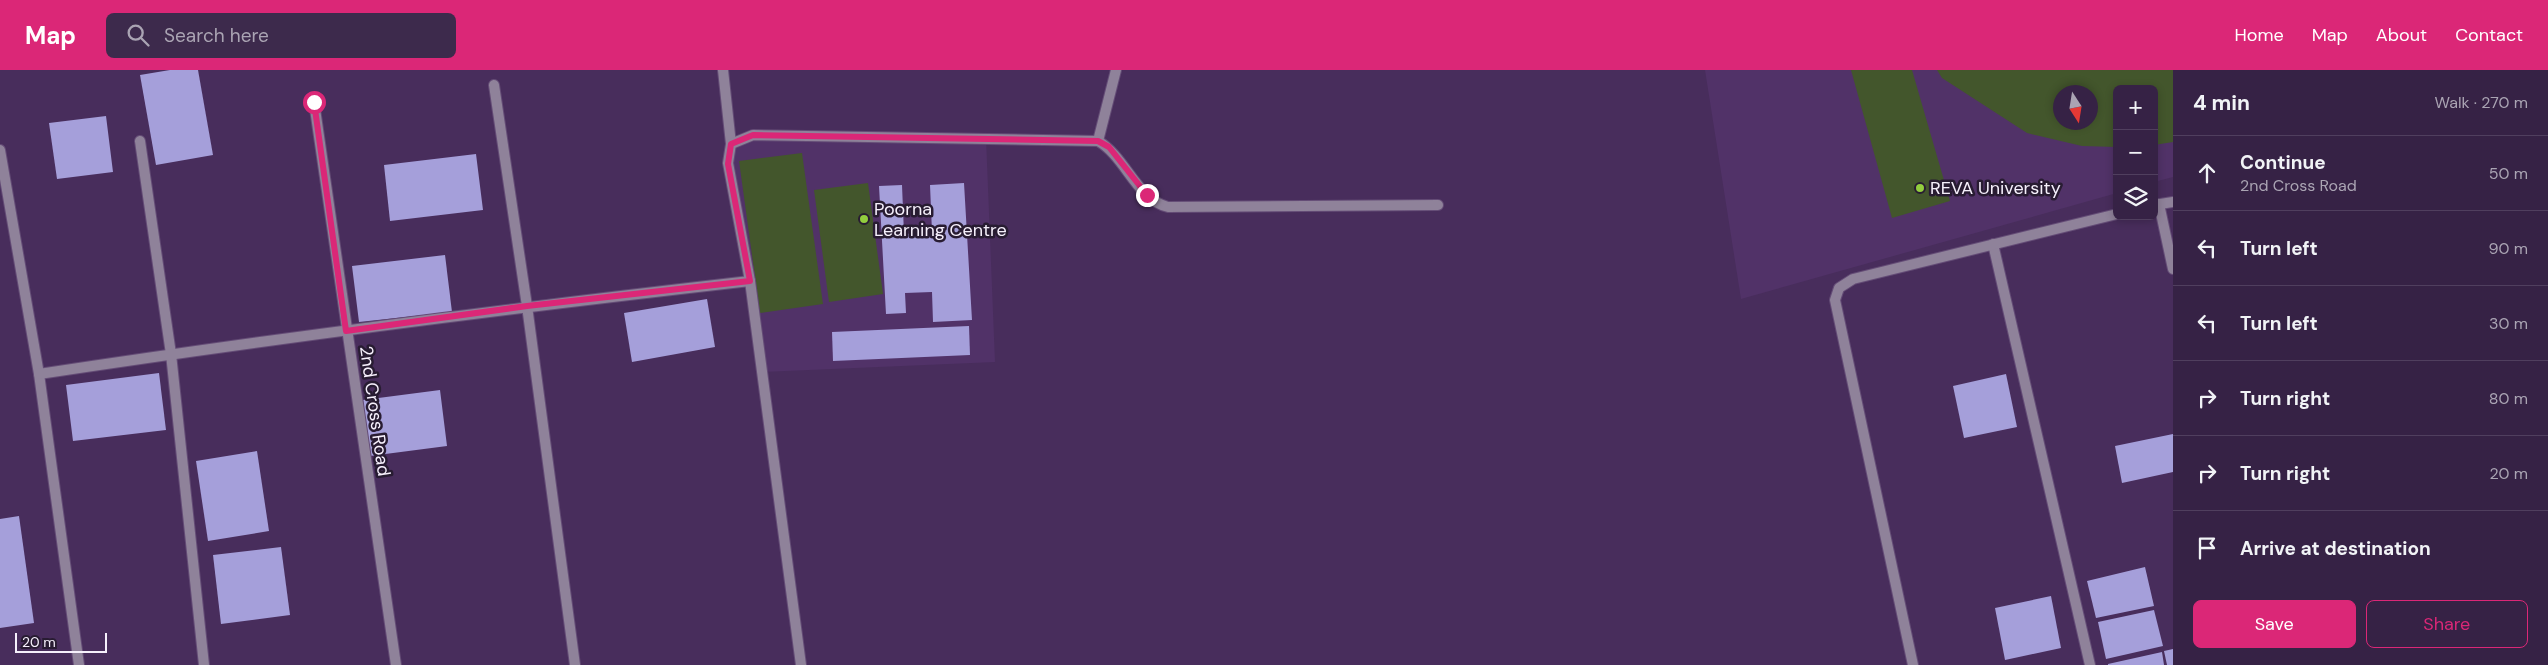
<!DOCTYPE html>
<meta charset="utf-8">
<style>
:root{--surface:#362245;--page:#3d2a4c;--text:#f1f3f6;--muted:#aaa4b3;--line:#503f5e;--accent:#db2777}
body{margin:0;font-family:"DM Sans",sans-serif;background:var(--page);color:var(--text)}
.controls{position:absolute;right:15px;top:15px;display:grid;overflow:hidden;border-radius:8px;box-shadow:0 2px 8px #0003}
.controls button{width:45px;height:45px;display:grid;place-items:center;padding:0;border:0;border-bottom:1px solid var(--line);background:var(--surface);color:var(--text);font:25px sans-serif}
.compass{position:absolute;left:2053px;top:15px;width:45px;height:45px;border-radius:50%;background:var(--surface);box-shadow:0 2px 8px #0003;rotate:168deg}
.scale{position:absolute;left:15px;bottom:12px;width:92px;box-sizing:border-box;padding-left:5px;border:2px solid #f6f0fc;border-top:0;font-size:14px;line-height:18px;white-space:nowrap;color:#f6f0fc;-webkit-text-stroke:4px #281c32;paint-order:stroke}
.stop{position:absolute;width:15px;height:15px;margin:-11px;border:4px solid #db2777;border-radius:50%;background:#fff}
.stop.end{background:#db2777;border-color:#fff;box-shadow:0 1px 5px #0008}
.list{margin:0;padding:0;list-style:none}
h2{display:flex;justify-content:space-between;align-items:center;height:65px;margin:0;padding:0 20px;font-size:21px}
h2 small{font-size:16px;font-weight:400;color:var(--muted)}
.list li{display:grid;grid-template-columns:32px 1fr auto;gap:15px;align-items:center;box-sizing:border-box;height:75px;padding:0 20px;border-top:1px solid var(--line)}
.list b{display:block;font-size:19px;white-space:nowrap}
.list p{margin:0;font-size:16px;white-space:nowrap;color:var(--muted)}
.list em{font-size:16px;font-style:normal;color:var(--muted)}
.actions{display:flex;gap:10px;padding:15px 20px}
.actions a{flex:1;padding:11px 0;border:1px solid var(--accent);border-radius:8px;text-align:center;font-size:18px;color:var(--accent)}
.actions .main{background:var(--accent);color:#fff}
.icon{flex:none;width:28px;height:28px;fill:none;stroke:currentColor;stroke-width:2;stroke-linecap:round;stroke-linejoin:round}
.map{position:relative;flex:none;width:2173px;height:595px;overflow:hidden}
header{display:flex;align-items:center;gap:30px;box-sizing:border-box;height:70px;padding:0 25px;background:var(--accent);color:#fff}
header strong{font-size:24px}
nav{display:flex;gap:28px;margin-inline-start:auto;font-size:18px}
.search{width:350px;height:45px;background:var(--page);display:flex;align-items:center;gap:12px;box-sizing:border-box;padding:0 18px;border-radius:8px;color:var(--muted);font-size:19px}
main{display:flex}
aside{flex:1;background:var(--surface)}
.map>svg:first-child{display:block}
.built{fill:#513268;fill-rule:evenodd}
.green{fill:#43562c;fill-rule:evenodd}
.building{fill:#a59fda}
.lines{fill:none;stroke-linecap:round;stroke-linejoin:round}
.lane-casing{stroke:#644c76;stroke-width:12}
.street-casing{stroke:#644c76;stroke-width:12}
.lane{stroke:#8f829a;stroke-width:10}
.street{stroke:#8f829a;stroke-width:10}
.route{stroke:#db2777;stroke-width:6}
.poi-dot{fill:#92cd3e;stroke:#281c32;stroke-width:2}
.labels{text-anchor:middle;stroke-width:5;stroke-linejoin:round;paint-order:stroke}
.poi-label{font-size:18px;fill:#f6f0fc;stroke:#281c32;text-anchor:start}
.street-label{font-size:18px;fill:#f6f0fc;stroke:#281c32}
</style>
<header>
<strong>Map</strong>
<div class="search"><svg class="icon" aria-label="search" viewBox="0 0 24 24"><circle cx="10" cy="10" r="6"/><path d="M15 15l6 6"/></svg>Search here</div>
<nav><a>Home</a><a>Map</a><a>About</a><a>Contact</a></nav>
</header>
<main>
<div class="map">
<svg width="2173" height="595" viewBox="0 0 2173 595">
<rect width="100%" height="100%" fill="#482d5c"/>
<g class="built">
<path d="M1705,0h468v107l-19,5v-93h-37v104l-376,106zM2060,22h30v30h-30z"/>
<polygon points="755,65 986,68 995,292 761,302 728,90 734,73"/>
</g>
<g class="green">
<polygon points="1851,0 1912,0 1950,131 1892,148"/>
<path d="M1937,0h236v72l-19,3v-56h-37v58l-35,-1 -55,-13 -85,-55zM2060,22h30v30h-30z"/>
<polygon points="802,83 823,234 760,243 739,91"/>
<polygon points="868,113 883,224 829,232 814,120"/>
</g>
<g class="building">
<polygon points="170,0 198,0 213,85 156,95 140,5"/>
<polygon points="106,46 113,102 57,109 49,53"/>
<polygon points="476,84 483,140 390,151 384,95"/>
<polygon points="964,113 972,250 933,252 932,222 905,223 906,243 886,244 879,116 902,115 904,164 932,162 930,115"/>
<polygon points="445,185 452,242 359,252 352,196"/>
<polygon points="707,229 715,277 632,292 624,243"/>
<polygon points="969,256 970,285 833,291 832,262"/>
<polygon points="159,303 166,360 73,371 66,315"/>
<polygon points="2006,304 2017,357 1964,368 1953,316"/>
<polygon points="440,320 447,376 370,386 363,330"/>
<polygon points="2173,364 2173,402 2122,413 2115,376"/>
<polygon points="257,381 269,461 208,471 196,391"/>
<polygon points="19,446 34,553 0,558 0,449"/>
<polygon points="281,477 290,545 221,554 213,485"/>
<polygon points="2145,497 2154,536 2096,548 2087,511"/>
<polygon points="2051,526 2061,578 2005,590 1995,538"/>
<polygon points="2154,540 2163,576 2106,589 2098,552"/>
<polygon points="2173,579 2173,595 2167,595 2164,581"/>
<polygon points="2162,582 2164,595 2108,595 2108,594"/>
</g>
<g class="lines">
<g class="lane-casing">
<g id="lane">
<polyline points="723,0 731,74"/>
<polyline points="2159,134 2173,199"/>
<polyline points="2154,135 2173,132"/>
<polyline points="1993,174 2090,595"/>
<polyline points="1913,595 1835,230 1839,218 1853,209 2117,144"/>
</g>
</g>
<g class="street-casing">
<g id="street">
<polyline points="494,15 527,236 575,595"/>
<polyline points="314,32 396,595"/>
<polyline points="140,71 171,284 204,595"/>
<polyline points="1098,71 1116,0"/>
<polyline points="0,80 39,304 79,595"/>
<path d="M39,304c236,-36 473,-66 711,-93"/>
<path d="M801,595l-51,-384 -22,-118 3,-19 22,-9 345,6c28,16 38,58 70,66l270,-2"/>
</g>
</g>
<use href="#lane" class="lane"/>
<use href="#street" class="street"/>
</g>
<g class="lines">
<polyline class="route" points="314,32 346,261 527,236 750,211 728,94 731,74 753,65 1098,71 1109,77 1147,125"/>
</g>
<g class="poi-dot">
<circle cx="1920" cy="118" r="5"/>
<circle cx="864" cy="149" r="5"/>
</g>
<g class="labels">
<g class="poi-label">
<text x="1930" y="124">REVA University</text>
<text x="874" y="145">Poorna<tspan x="874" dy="21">Learning Centre</tspan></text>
</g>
<g class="street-label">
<text transform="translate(375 341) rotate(82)" y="6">2nd Cross Road</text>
</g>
</g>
</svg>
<div class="controls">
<button>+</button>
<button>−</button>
<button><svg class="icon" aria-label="layers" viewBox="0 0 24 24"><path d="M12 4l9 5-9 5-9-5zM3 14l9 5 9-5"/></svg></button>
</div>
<svg class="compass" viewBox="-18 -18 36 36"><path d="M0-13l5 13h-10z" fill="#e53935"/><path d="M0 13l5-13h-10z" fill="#aaa4b3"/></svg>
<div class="scale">20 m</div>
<div class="stop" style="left:314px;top:32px"></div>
<div class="stop end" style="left:1147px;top:125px"></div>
</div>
<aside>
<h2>4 min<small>Walk · 270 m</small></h2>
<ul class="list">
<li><svg class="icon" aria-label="ahead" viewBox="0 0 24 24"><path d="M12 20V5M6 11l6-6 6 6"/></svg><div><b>Continue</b><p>2nd Cross Road</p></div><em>50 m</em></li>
<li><svg class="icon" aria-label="left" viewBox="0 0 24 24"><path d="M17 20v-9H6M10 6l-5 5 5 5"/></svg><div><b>Turn left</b></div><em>90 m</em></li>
<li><svg class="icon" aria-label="left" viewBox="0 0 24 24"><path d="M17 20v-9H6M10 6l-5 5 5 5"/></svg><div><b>Turn left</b></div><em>30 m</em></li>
<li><svg class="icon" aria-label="right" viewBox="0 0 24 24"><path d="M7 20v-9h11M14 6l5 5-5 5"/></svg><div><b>Turn right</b></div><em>80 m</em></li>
<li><svg class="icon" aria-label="right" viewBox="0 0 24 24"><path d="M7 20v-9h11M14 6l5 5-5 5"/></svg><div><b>Turn right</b></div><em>20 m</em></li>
<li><svg class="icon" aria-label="arrive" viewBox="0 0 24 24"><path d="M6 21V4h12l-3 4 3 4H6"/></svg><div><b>Arrive at destination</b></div></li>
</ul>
<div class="actions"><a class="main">Save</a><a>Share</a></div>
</aside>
</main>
